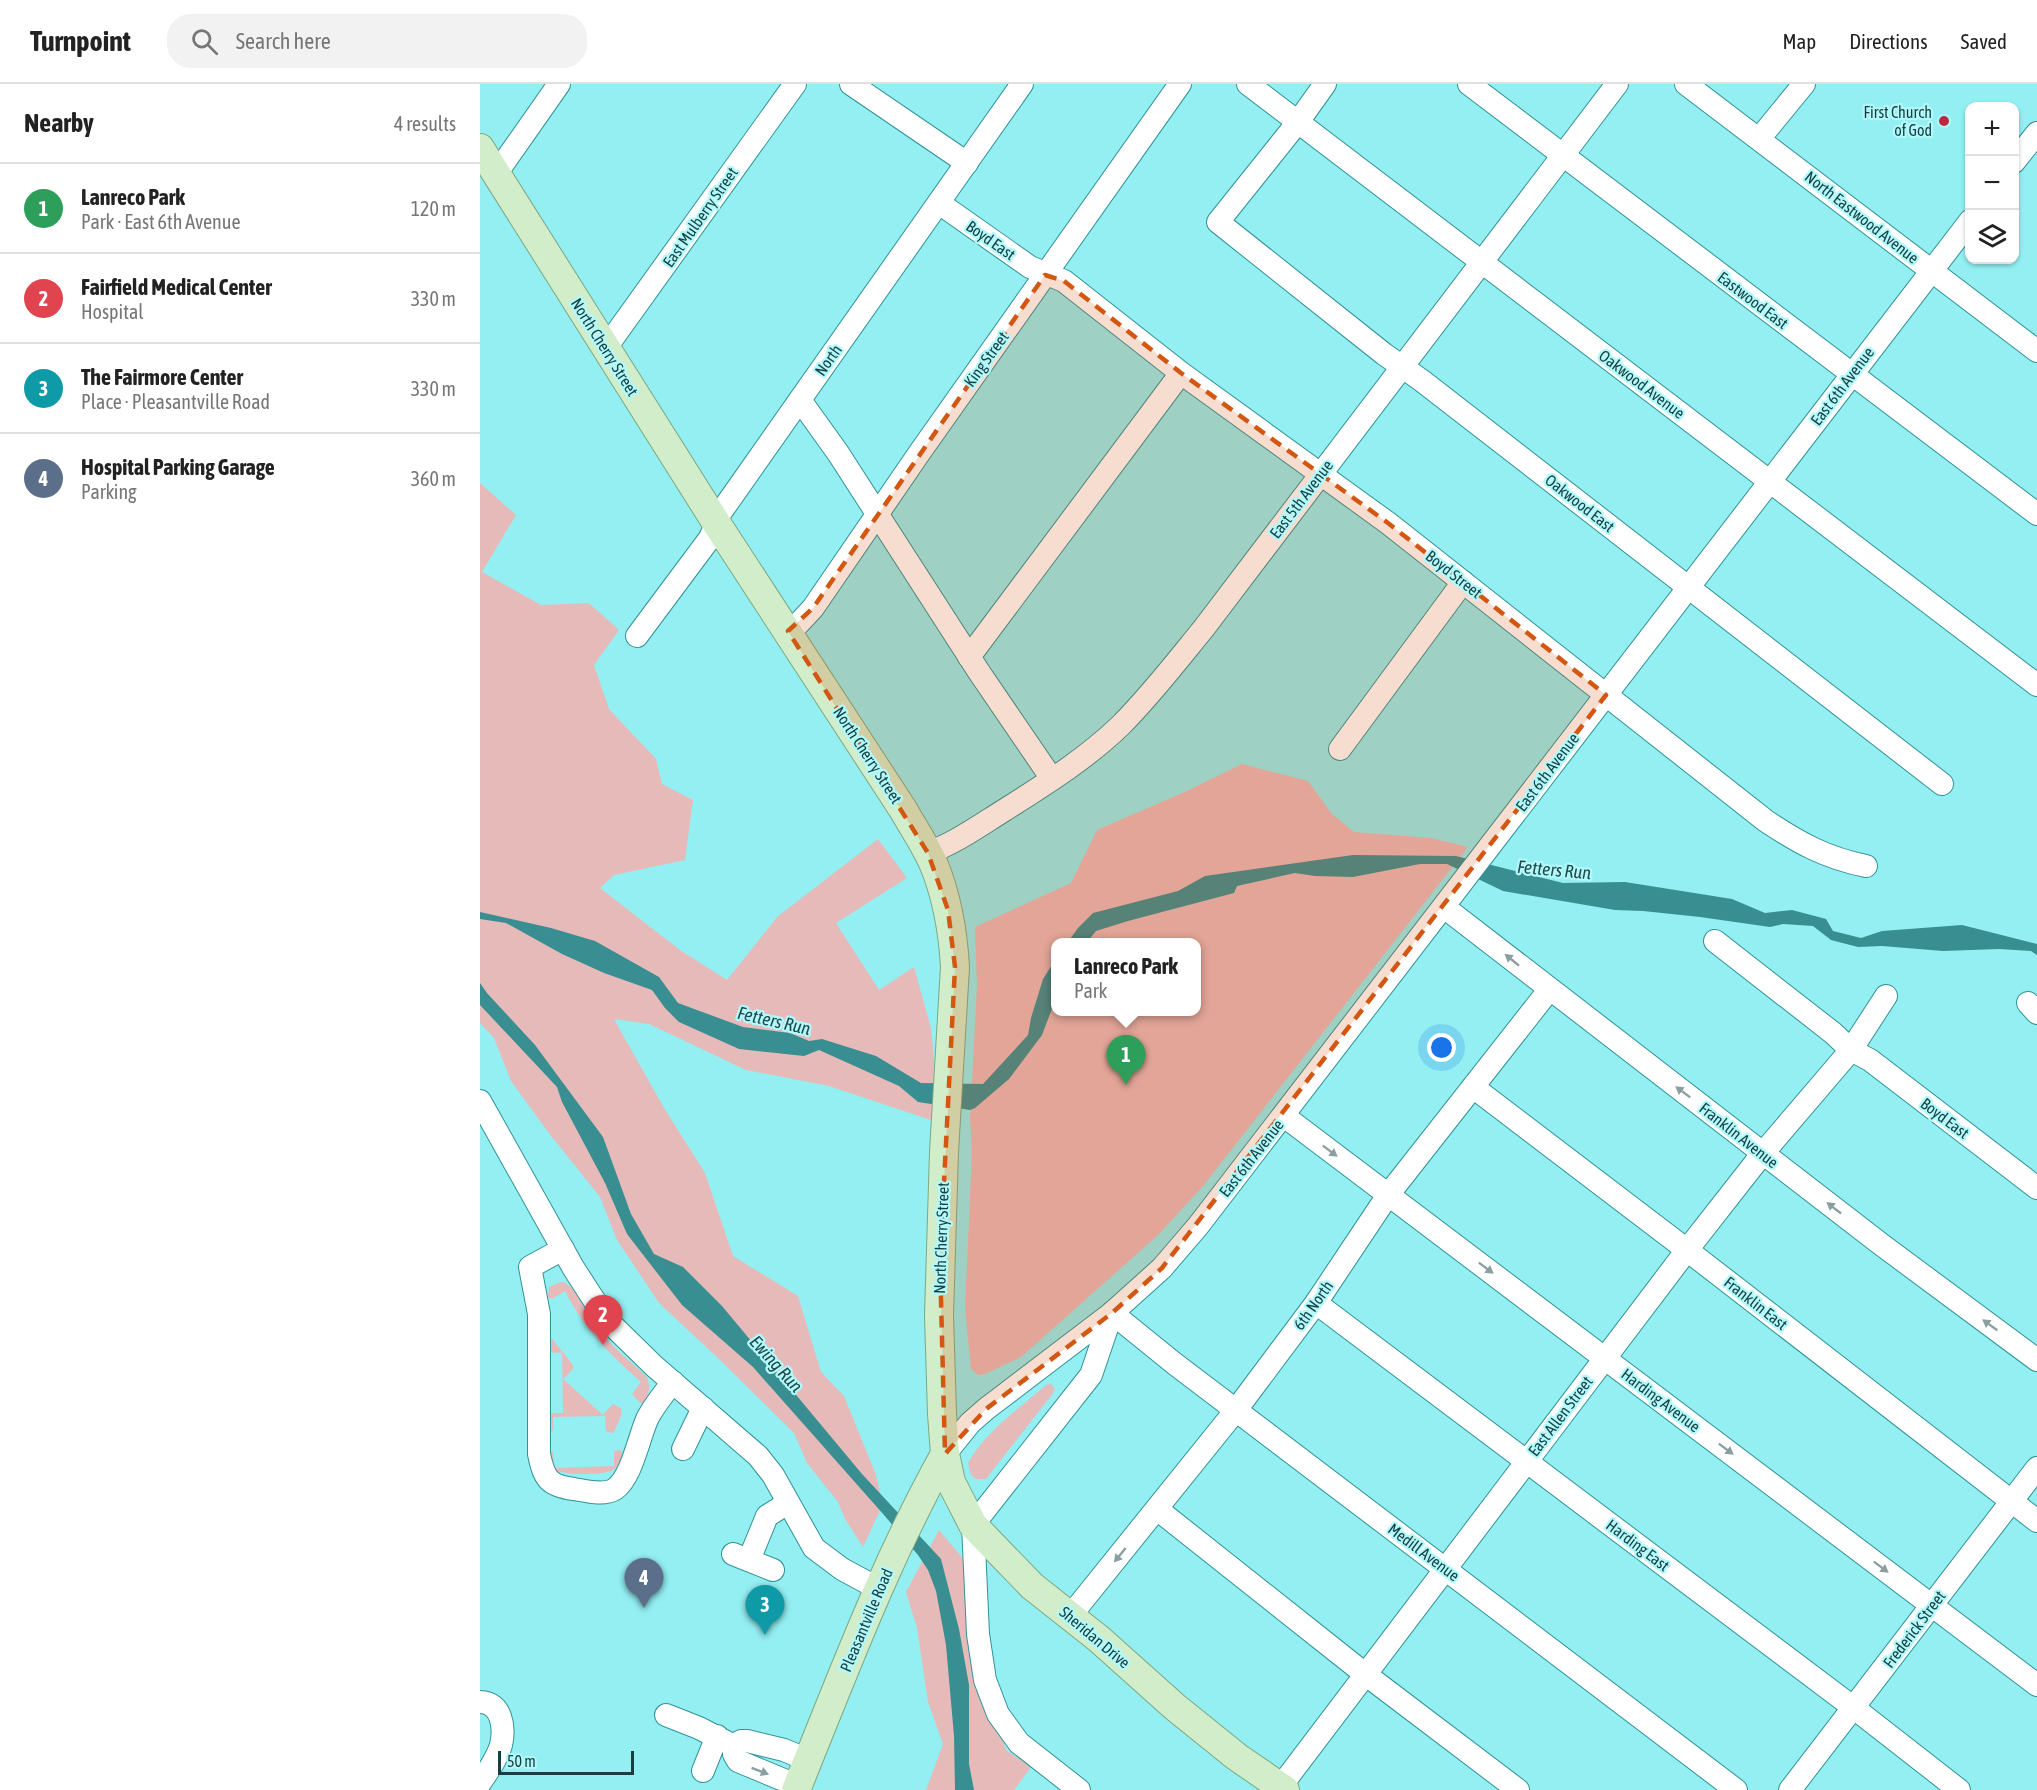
<!DOCTYPE html>
<meta charset="utf-8">
<style>
:root{--surface:#fff;--page:#f2f2f2;--text:#222;--muted:#767676;--line:#e0e0e0;--accent:#b9283d}
body{margin:0;font-family:"Asap Condensed",sans-serif;background:var(--page);color:var(--text)}
.controls{position:absolute;right:18px;top:18px;display:grid;overflow:hidden;border-radius:12px;box-shadow:0 2px 4px #0004}
.controls button{width:54px;height:54px;display:grid;place-items:center;padding:0;border:0;border-bottom:2px solid var(--line);background:var(--surface);color:var(--text);font:30px sans-serif}
.scale{position:absolute;left:18px;bottom:15px;width:136px;box-sizing:border-box;padding-left:6px;border:3px solid #173e40;border-top:0;font-size:16px;line-height:21px;white-space:nowrap;color:#173e40;-webkit-text-stroke:4px #b1f9fb;paint-order:stroke}
.you{position:absolute;left:962px;top:964px;width:21px;height:21px;margin:-15px;border:4px solid #fff;border-radius:50%;background:#1a73e8;box-shadow:0 0 0 9px #1a73e833}
.badge{display:grid;place-items:center;width:39px;height:39px;border-radius:50%;background:var(--accent);color:#fff;font-size:20px;font-weight:700}
.pin{position:absolute;translate:-50% -50px;filter:drop-shadow(0 2px 3px #0008)}
.pin::after{content:'';position:absolute;top:32px;width:21px;height:18px;background:inherit;clip-path:polygon(0 0,100% 0,50% 100%)}
.popup{position:absolute;left:571px;top:854px;width:150px;height:78px;box-sizing:border-box;display:grid;place-content:center;border-radius:12px;background:var(--surface);filter:drop-shadow(0 2px 4px #0005);font-size:20px;white-space:nowrap;color:var(--muted)}
.popup b{font-size:22px;color:var(--text)}
.popup::after{content:'';position:absolute;left:50%;top:100%;margin-left:-12px;border:12px solid transparent;border-top-color:var(--surface)}
.list{margin:0;padding:0;list-style:none}
h2{display:flex;justify-content:space-between;align-items:center;height:78px;margin:0;padding:0 24px;font-size:26px}
h2 small{font-size:20px;font-weight:400;color:var(--muted)}
.list li{display:grid;grid-template-columns:39px 1fr auto;gap:18px;align-items:center;box-sizing:border-box;height:90px;padding:0 24px;border-top:2px solid var(--line)}
.list b{display:block;font-size:22px;white-space:nowrap}
.list p{margin:0;font-size:20px;white-space:nowrap;color:var(--muted)}
.list em{font-size:20px;font-style:normal;color:var(--muted)}
.icon{flex:none;width:33px;height:33px;fill:none;stroke:currentColor;stroke-width:2;stroke-linecap:round;stroke-linejoin:round}
.map{position:relative;flex:none;width:1557px;height:1706px;overflow:hidden}
header{display:flex;align-items:center;gap:36px;box-sizing:border-box;height:84px;padding:0 30px;background:var(--surface);border-bottom:2px solid var(--line)}
header strong{font-size:28px}
nav{display:flex;gap:33px;margin-inline-start:auto;font-size:21px}
.search{width:420px;height:54px;background:var(--page);display:flex;align-items:center;gap:15px;box-sizing:border-box;padding:0 21px;border-radius:24px;color:var(--muted);font-size:22px}
main{display:flex}
aside{flex:1;background:var(--surface)}
.map>svg:first-child{display:block}
.green{fill:#e7baba;fill-rule:evenodd}
.water{fill:#398e91}
.lines{fill:none;stroke-linecap:round;stroke-linejoin:round}
.minor-casing{stroke:#319296;stroke-width:24}
.major-casing{stroke:#7ca882;stroke-width:30}
.minor{stroke:#fff;stroke-width:22}
.major{stroke:#d1edca;stroke-width:28}
.oneway{fill:#8b9ea0}
.marked{fill:#d35611;fill-opacity:0.2;stroke:#d35611;stroke-width:4.5;stroke-dasharray:12 8;stroke-linejoin:round}
.poi-dot{fill:#b9283d;stroke:#b1f9fb;stroke-width:2}
.labels{text-anchor:middle;stroke-width:4.5;stroke-linejoin:round;paint-order:stroke}
.poi-label{font-size:16px;fill:#173e40;stroke:#b1f9fb;text-anchor:end}
.street-label{font-size:16px;fill:#173e40;stroke:#b1f9fb}
.water-label{font-size:18px;font-style:italic;fill:#21484a;stroke:#b1f9fb}
</style>
<header>
<strong>Turnpoint</strong>
<div class="search"><svg class="icon" aria-label="search" viewBox="0 0 24 24"><circle cx="10" cy="10" r="6"/><path d="M15 15l6 6"/></svg>Search here</div>
<nav><a>Map</a><a>Directions</a><a>Saved</a></nav>
</header>
<main>
<aside>
<h2>Nearby<small>4 results</small></h2>
<ul class="list">
<li><span class="badge" style="background:#2e9e5b">1</span><div><b>Lanreco Park</b><p>Park · East 6th Avenue</p></div><em>120 m</em></li>
<li><span class="badge" style="background:#e0444e">2</span><div><b>Fairfield Medical Center</b><p>Hospital</p></div><em>330 m</em></li>
<li><span class="badge" style="background:#0f9aa8">3</span><div><b>The Fairmore Center</b><p>Place · Pleasantville Road</p></div><em>330 m</em></li>
<li><span class="badge" style="background:#5c6f8a">4</span><div><b>Hospital Parking Garage</b><p>Parking</p></div><em>360 m</em></li>
</ul>
</aside>
<div class="map">
<svg width="1557" height="1706" viewBox="0 0 1557 1706">
<rect width="100%" height="100%" fill="#93eff2"/>
<g class="green">
<polygon points="0,399 36,431 2,488 61,521 109,519 139,546 114,581 129,625 176,675 182,700 213,716 205,776 134,791 120,804 200,866 247,896 297,833 398,755 427,794 356,839 399,906 434,883 451,944 454,975 454,1037 349,1002 266,986 169,940 134,935 184,1024 225,1089 253,1172 318,1212 341,1288 364,1312 396,1391 403,1420 383,1463 365,1435 358,1418 327,1379 314,1349 239,1275 179,1219 137,1156 120,1113 68,1048 31,997 14,954 0,939"/>
<path d="M762,680l66,17 24,33 22,18 77,6 37,9 -265,339 -45,49 -137,122 -36,17 -7,1 -7,-6 -6,-60 7,-158 -2,-32 7,-133 -2,-59 96,-44 26,-53 90,-39zM576,858h140v70h-140z"/>
<path d="M83,1198c13,5 18,23 25,33 15,24 37,42 58,61 5,9 4,18 -3,27h-3l-8,-9 9,-12c-33,-30 -55,-50 -76,-91l-13,8 -4,-2 1,-10 9,-4z"/>
<polygon points="69,1251 93,1281 93,1285 83,1295 123,1331 133,1320 141,1324 142,1330 134,1348 131,1349 126,1347 125,1332 73,1333 73,1346 69,1350 68,1329 83,1329 82,1269 66,1268"/>
<path d="M571,1300l4,5 -4,7 -62,79 -3,4h-10l-5,-4 -3,-12c18,-32 51,-54 78,-78z"/>
<path d="M69,1366l4,2 1,16 60,-2v-15l6,-1 3,4c-2,6 -4,12 -10,16 -11,6 -51,5 -62,-1z"/>
<polygon points="459,1446 485,1477 488,1556 526,1666 551,1683 534,1706 446,1706 463,1660 448,1618 437,1544 426,1508"/>
</g>
<g class="water">
<polygon points="873,771 976,772 1083,799 1145,798 1252,815 1285,829 1312,826 1346,835 1353,847 1381,854 1402,847 1482,841 1557,860 1557,871 1551,867 1519,865 1463,867 1402,862 1378,863 1351,856 1333,842 1303,840 1290,843 1220,833 1163,827 1135,826 1023,807 967,780 940,780 873,793 835,792 815,789 757,802 754,809 648,837 616,847 607,858 588,858 598,844 613,829 698,807 725,792"/>
<polygon points="0,828 71,844 115,857 179,893 198,919 263,943 310,949 329,957 342,955 396,972 441,999 503,1000 548,951 551,934 563,895 575,876 575,917 562,951 529,995 495,1024 490,1026 438,1018 419,1002 339,966 324,972 259,965 199,938 185,924 172,906 124,889 82,870 26,839 0,835"/>
<polygon points="0,899 7,909 55,961 123,1053 151,1130 174,1170 203,1183 242,1222 382,1390 461,1475 479,1545 489,1601 489,1680 494,1706 475,1706 474,1652 466,1561 456,1507 448,1486 438,1471 404,1431 273,1283 202,1221 147,1150 125,1099 82,1018 77,1003 0,921"/>
</g>
<g class="lines">
<g class="minor-casing">
<g id="minor">
<polyline points="371,0 487,79"/>
<polyline points="768,0 1557,601"/>
<polyline points="845,0 818,38 738,138 904,270 941,296 1462,700"/>
<polyline points="989,0 1557,430"/>
<polyline points="1206,0 1557,267"/>
<polyline points="1279,55 1324,0"/>
<polyline points="1534,78 1557,49"/>
<polyline points="16,90 79,0"/>
<path d="M459,119l91,64 34,14 117,92 207,150 378,298c33,22 60,37 100,45"/>
<polyline points="125,265 315,0"/>
<polyline points="320,316 358,369 499,588 572,695"/>
<polyline points="308,547 319,539 333,524 440,368 700,0"/>
<polyline points="157,552 230,454 241,428 542,0"/>
<polyline points="489,573 701,289"/>
<polyline points="860,665 983,498"/>
<path d="M448,769c27,-10 51,-27 75,-42 41,-26 83,-52 118,-86 30,-30 56,-64 83,-97l413,-544"/>
<polyline points="964,823 1402,1161 1557,1276"/>
<polyline points="1235,857 1353,949 1371,966 1390,976 1557,1104"/>
<polyline points="1548,919 1557,929"/>
<polyline points="993,1003 1207,1166 1557,1437"/>
<polyline points="0,1017 94,1185 127,1236 174,1282 278,1372 293,1391 334,1464 362,1485 399,1505"/>
<polyline points="804,1032 1557,1601"/>
<path d="M83,1165l-33,18 9,47v140c5,24 9,32 35,35 12,2 30,7 41,0 17,-12 24,-53 33,-72 7,-12 16,-24 25,-35"/>
<polyline points="836,1219 1374,1624 1479,1706"/>
<polyline points="632,1229 695,1280 1256,1706"/>
<polyline points="203,1365 223,1324"/>
<polyline points="465,1370 490,1339 506,1325 632,1229 682,1184 718,1142 1490,137"/>
<polyline points="677,1425 885,1590 1038,1706"/>
<polyline points="253,1470 293,1486"/>
<polyline points="269,1476 287,1432 308,1419"/>
<polyline points="591,1531 756,1326 836,1219 908,1111 1069,906"/>
<path d="M0,1618c22,0 25,26 21,43 -4,14 -13,26 -21,38"/>
<polyline points="186,1631 219,1644 254,1662"/>
<polyline points="254,1662 254,1670 258,1677 318,1702"/>
<polyline points="254,1662 261,1657 267,1657 304,1666 328,1676"/>
<polyline points="223,1687 237,1652"/>
<polyline points="599,1706 539,1659 518,1630 505,1596 498,1550 493,1441 611,1291 632,1229"/>
<polyline points="798,1706 1207,1166 1283,1069 1371,966 1406,912"/>
<polyline points="1310,1706 1557,1384"/>
</g>
</g>
<g class="major-casing">
<g id="major">
<path d="M0,64l237,376 187,287c10,18 22,35 30,54 13,32 19,67 21,102l-11,185 -5,163 3,99 3,40 6,28 22,43 59,61 67,53 76,68 62,50 48,33"/>
<path d="M316,1706c46,-113 89,-229 149,-336"/>
</g>
</g>
<use href="#minor" class="minor"/>
<use href="#major" class="major"/>
</g>
<defs><path id="oneway-solid" d="M-6-.8H1V-3.2L6.5 0L1 3.2V.8H-6Z" transform="scale(1.5)"/></defs>
<g class="oneway">
<use href="#oneway-solid" transform="translate(1032 876) rotate(-141)"/>
<use href="#oneway-solid" transform="translate(1203 1008) rotate(-143)"/>
<use href="#oneway-solid" transform="translate(850 1067) rotate(37)"/>
<use href="#oneway-solid" transform="translate(1354 1124) rotate(-142)"/>
<use href="#oneway-solid" transform="translate(1006 1184) rotate(37)"/>
<use href="#oneway-solid" transform="translate(1510 1241) rotate(-144)"/>
<use href="#oneway-solid" transform="translate(1246 1365) rotate(37)"/>
<use href="#oneway-solid" transform="translate(640 1471) rotate(129)"/>
<use href="#oneway-solid" transform="translate(1401 1483) rotate(37)"/>
<use href="#oneway-solid" transform="translate(280 1687) rotate(21)"/>
</g>
<path class="marked" d="M565,191l19,6 117,92 207,150 218,172 -444,573 -50,45 -126,96 -41,45 -5,-193 15,-294 -7,-57 -20,-57 -140,-222 25,-23z"/>
<circle class="poi-dot" cx="1464" cy="37" r="6"/>
<g class="labels">
<g class="poi-label">
<text x="1452" y="34">First Church<tspan x="1452" dy="18">of God</tspan></text>
</g>
<g class="street-label">
<text transform="translate(220 133) rotate(-55)" y="6">East Mulberry Street</text>
<text transform="translate(1382 133) rotate(38)" y="6">North Eastwood Avenue</text>
<text transform="translate(511 156) rotate(35)" y="6">Boyd East</text>
<text transform="translate(1273 216) rotate(37)" y="6">Eastwood East</text>
<text transform="translate(125 263) rotate(58)" y="6">North Cherry Street</text>
<text transform="translate(506 275) rotate(-54)" y="6">King Street</text>
<text transform="translate(348 276) rotate(-55)" y="6">North</text>
<text transform="translate(1162 300) rotate(37)" y="6">Oakwood Avenue</text>
<text transform="translate(1362 302) rotate(-53)" y="6">East 6th Avenue</text>
<text transform="translate(821 415) rotate(-53)" y="6">East 5th Avenue</text>
<text transform="translate(1100 419) rotate(38)" y="6">Oakwood East</text>
<text transform="translate(974 490) rotate(38)" y="6">Boyd Street</text>
<text transform="translate(388 671) rotate(57)" y="6">North Cherry Street</text>
<text transform="translate(1067 688) rotate(-53)" y="6">East 6th Avenue</text>
<text transform="translate(1465 1034) rotate(37)" y="6">Boyd East</text>
<text transform="translate(1259 1051) rotate(38)" y="6">Franklin Avenue</text>
<text transform="translate(771 1074) rotate(-52)" y="6">East 6th Avenue</text>
<text transform="translate(461 1154) rotate(-88)" y="6">North Cherry Street</text>
<text transform="translate(1276 1219) rotate(38)" y="6">Franklin East</text>
<text transform="translate(833 1221) rotate(-55)" y="6">6th North</text>
<text transform="translate(1181 1316) rotate(37)" y="6">Harding Avenue</text>
<text transform="translate(1080 1332) rotate(-53)" y="6">East Allen Street</text>
<text transform="translate(1158 1461) rotate(37)" y="6">Harding East</text>
<text transform="translate(944 1468) rotate(37)" y="6">Medill Avenue</text>
<text transform="translate(386 1536) rotate(-67)" y="6">Pleasantville Road</text>
<text transform="translate(1434 1545) rotate(-53)" y="6">Frederick Street</text>
<text transform="translate(615 1553) rotate(40)" y="6">Sheridan Drive</text>
</g>
<g class="water-label">
<text transform="translate(1074 786) rotate(5)" y="6">Fetters Run</text>
<text transform="translate(294 937) rotate(13)" y="6">Fetters Run</text>
<text transform="translate(296 1280) rotate(48)" y="6">Ewing Run</text>
</g>
</g>
</svg>
<div class="controls">
<button>+</button>
<button>−</button>
<button><svg class="icon" aria-label="layers" viewBox="0 0 24 24"><path d="M12 4l9 5-9 5-9-5zM3 14l9 5 9-5"/></svg></button>
</div>
<div class="scale">50 m</div>
<div class="you"></div>
<div class="pin badge" style="left:646px;top:1001px;background:#2e9e5b">1</div>
<div class="popup"><b>Lanreco Park</b>Park</div>
<div class="pin badge" style="left:123px;top:1261px;background:#e0444e">2</div>
<div class="pin badge" style="left:285px;top:1551px;background:#0f9aa8">3</div>
<div class="pin badge" style="left:164px;top:1524px;background:#5c6f8a">4</div>
</div>
</main>
